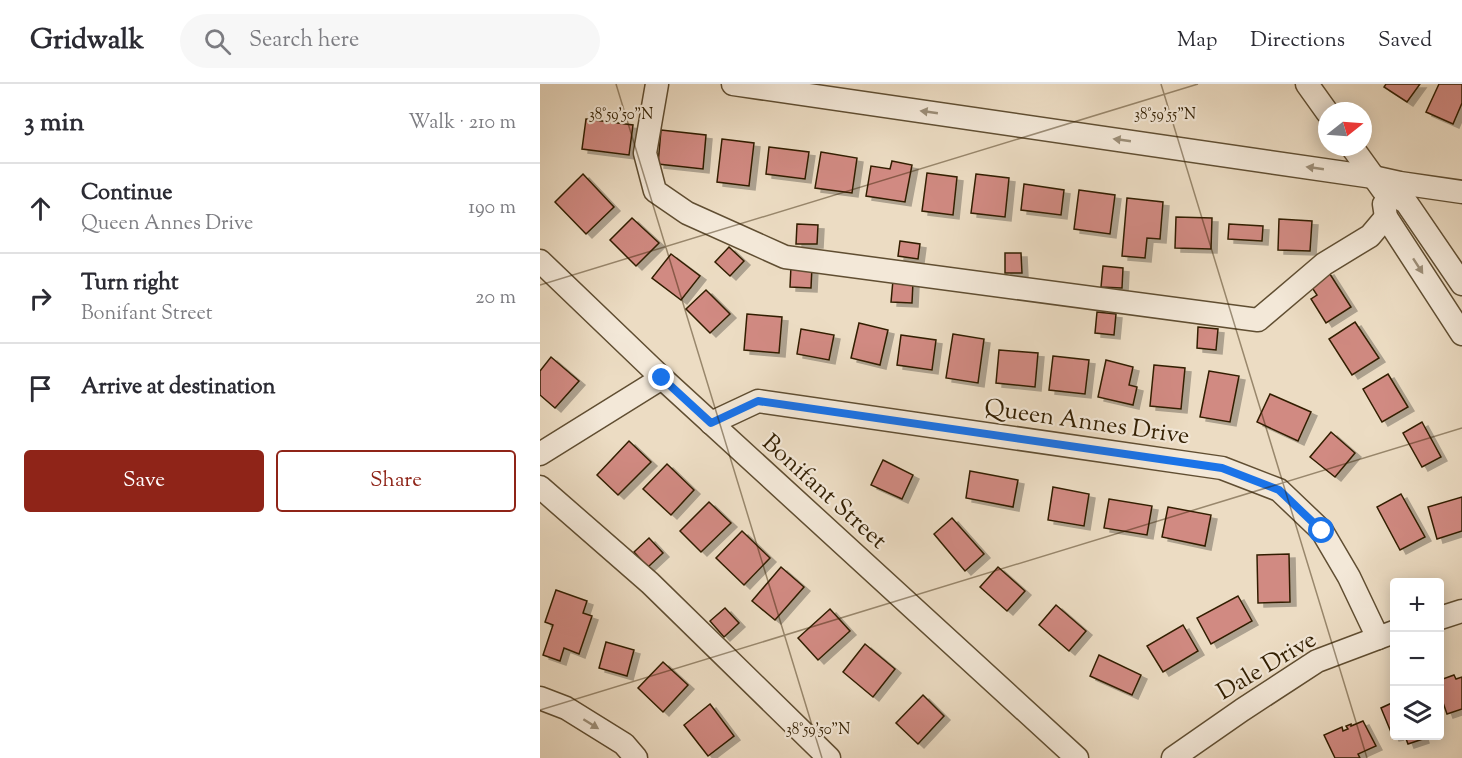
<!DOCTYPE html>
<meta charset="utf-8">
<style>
:root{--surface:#fff;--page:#f7f7f7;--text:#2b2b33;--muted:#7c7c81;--line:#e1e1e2;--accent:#8f2418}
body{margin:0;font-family:"Sorts Mill Goudy",serif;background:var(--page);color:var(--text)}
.controls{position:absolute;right:18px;bottom:18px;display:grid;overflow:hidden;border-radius:6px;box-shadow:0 3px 15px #0003}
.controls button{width:54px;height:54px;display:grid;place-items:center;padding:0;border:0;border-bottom:2px solid var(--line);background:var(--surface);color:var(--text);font:30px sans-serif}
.compass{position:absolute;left:778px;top:18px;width:54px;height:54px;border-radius:50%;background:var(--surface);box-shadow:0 3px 15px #0003;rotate:73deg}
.stop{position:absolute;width:18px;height:18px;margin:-14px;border:4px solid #1a73e8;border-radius:50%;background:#fff}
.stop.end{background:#1a73e8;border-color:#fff;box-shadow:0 2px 6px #0008}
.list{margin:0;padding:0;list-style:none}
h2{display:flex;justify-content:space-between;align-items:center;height:78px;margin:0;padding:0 24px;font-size:26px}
h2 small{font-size:20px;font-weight:400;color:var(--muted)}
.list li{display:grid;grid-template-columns:39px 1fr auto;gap:18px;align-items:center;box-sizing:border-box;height:90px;padding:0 24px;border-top:2px solid var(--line)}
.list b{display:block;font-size:22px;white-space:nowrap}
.list p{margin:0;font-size:20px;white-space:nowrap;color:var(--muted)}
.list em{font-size:20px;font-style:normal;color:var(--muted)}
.actions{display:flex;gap:12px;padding:18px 24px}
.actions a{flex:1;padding:14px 0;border:2px solid var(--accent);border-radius:6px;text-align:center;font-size:21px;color:var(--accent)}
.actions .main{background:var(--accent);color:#fff}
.icon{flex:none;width:33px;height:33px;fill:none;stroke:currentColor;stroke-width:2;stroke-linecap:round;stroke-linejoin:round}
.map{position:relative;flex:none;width:922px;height:674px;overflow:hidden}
header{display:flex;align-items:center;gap:36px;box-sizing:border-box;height:84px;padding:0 30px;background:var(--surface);border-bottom:2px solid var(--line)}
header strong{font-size:28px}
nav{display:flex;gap:33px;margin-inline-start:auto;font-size:21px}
.search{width:420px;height:54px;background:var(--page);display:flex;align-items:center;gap:15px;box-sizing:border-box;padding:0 21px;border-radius:33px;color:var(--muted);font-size:22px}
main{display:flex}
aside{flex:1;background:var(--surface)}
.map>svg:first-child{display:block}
.building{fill:#d18a82;stroke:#321f02;stroke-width:1.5;filter:url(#shadow)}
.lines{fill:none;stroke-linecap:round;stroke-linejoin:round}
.minor-casing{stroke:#604e32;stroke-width:25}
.minor{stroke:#f3e8d8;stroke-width:22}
.oneway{fill:#9c8e78}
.route{stroke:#1a73e8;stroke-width:8}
.ticks{fill:none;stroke:#321f02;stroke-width:1.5;stroke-opacity:0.45}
.labels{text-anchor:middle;stroke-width:4.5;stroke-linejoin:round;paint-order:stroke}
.street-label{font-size:24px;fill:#321f02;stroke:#f3e8d8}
.ticks-label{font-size:15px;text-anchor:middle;fill:#321f02;stroke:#f3e8d8;stroke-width:4.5;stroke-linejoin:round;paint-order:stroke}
</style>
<header>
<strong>Gridwalk</strong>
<div class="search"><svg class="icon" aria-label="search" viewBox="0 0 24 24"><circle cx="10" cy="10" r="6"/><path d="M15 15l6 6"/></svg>Search here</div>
<nav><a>Map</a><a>Directions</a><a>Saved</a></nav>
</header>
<main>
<aside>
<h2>3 min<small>Walk · 210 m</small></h2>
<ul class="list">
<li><svg class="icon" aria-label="ahead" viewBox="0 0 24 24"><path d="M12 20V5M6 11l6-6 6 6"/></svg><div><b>Continue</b><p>Queen Annes Drive</p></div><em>190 m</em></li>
<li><svg class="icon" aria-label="right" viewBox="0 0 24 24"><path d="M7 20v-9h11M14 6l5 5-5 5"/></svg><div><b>Turn right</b><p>Bonifant Street</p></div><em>20 m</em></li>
<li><svg class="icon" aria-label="arrive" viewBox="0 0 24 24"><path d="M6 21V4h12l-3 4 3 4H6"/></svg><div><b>Arrive at destination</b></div></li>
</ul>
<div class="actions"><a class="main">Save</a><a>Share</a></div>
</aside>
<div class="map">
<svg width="922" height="674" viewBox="0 0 922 674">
<defs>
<filter id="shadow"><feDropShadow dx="6" dy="4" stdDeviation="0" flood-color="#0004"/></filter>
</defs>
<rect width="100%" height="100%" fill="#ecdcc3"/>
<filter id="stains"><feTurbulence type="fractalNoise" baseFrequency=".00333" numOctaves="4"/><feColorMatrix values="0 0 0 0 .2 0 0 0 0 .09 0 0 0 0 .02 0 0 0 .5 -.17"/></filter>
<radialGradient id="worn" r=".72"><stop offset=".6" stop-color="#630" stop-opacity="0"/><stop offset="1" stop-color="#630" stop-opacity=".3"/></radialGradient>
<g class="building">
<polygon points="846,0 880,0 867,18 844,3"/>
<polygon points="899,0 922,0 922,19 913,40 886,28"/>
<polygon points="46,35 93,41 89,71 42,65"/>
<polygon points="121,46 166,51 163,85 118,80"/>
<polygon points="182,55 214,59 209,102 177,98"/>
<polygon points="229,63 269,68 265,95 226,90"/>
<polygon points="281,68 317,74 312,109 275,104"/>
<polygon points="352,77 372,81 365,118 326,112 331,82 350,85"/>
<polygon points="387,89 417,93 413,131 382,127"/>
<polygon points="43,90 74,123 46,150 15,118"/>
<polygon points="436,90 469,94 465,133 431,129"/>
<polygon points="484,100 524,106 521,131 481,126"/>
<polygon points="539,106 575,111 570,150 534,145"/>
<polygon points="587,114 623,118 620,155 607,154 605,174 582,172"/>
<polygon points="636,133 672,134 671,165 635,164"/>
<polygon points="92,134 119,159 96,182 70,156"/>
<polygon points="739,135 772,137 770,167 738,166"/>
<polygon points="257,140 278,141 277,160 256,160"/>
<polygon points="689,140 723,142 722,157 688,155"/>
<polygon points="360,157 380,160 378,175 358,172"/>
<polygon points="189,163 204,177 190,192 175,178"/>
<polygon points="465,169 481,169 482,189 465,189"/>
<polygon points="131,170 160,192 141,216 112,194"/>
<polygon points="251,182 272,183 271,204 250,203"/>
<polygon points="563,182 583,184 582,204 561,203"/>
<polygon points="788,187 811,223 786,239 771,215 777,211 769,199"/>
<polygon points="353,196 373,198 372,219 351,218"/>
<polygon points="166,206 190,230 170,249 146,225"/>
<polygon points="557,228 576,230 574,251 555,249"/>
<polygon points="207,230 242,233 239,269 204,266"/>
<polygon points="815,238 839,274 812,291 789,255"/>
<polygon points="319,239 348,246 340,281 311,274"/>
<polygon points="658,243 678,245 676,266 657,264"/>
<polygon points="261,245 294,251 289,276 257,270"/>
<polygon points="413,250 444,255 438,299 406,294"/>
<polygon points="361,251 396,256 392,286 357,281"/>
<polygon points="459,266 498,269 495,303 456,299"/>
<polygon points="513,272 549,276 545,310 509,306"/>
<polygon points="11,273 39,297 15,324 0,311 0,287"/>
<polygon points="566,276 593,283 589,301 597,303 593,321 558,313"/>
<polygon points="614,281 645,284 641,325 610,322"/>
<polygon points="669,287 699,292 690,338 660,333"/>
<polygon points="848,290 868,323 842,338 823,305"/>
<polygon points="730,310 771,328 758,357 717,338"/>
<polygon points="882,338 901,373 882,383 863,349"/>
<polygon points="791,348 815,369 795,393 770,373"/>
<polygon points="89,357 111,378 78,411 57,391"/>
<polygon points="343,376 373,391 362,415 331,401"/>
<polygon points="127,380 154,406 131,431 103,405"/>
<polygon points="430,387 478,396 473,423 426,414"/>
<polygon points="513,403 549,410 544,442 508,436"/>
<polygon points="861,410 885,453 860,466 837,423"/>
<polygon points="922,413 922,447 897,455 888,423"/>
<polygon points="569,415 612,422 607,451 564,444"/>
<polygon points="169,418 191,439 161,468 140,447"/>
<polygon points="628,423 671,431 665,462 622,453"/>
<polygon points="412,434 444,470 425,487 394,450"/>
<polygon points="202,447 230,474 204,501 176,474"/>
<polygon points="109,454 123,469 108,483 94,468"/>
<polygon points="749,470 750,518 718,519 717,471"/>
<polygon points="241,483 264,503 235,536 212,517"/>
<polygon points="458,483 485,507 467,527 440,503"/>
<polygon points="16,506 47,517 43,529 52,532 39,570 24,564 20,577 3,571 13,541 5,538"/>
<polygon points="698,512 712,537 671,560 657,534"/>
<polygon points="516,521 546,547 529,567 499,541"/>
<polygon points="185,524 199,539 184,553 170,537"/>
<polygon points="290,525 310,547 278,576 258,554"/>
<polygon points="643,541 658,567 623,588 607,562"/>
<polygon points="66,558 94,566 87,592 59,584"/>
<polygon points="325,560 355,585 333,613 303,588"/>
<polygon points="559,571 601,591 592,611 550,592"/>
<polygon points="123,578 148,601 123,628 98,604"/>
<polygon points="914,591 916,595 922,593 922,625 907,630 900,610 900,596"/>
<polygon points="383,611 404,632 378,660 356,639"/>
<polygon points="854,618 854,652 858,652 853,653 841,624"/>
<polygon points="170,620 194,652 168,672 144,641"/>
<polygon points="823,637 836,662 818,670 820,674 795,674 784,651 802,643 803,647 808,645 806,642 811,640 811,642"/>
<polygon points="865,652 882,652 883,655 868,660"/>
</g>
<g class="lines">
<g class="minor-casing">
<g id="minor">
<polyline points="117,0 105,69 115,107 147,129 245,173 718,236 784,180 830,152 846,133"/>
<polyline points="193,0 833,93 860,99 922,108"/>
<polyline points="767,0 787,28"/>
<polyline points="812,63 843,106 866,118 922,200"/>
<polyline points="844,120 846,133 922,250"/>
<polyline points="0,177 122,294 537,674"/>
<polyline points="171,339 218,317 682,384 739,406 782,447 809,493 838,554"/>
<polyline points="0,370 122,294"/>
<polyline points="0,403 110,499 289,674"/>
<polyline points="900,534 922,527"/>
<polyline points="0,614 26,624 84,660 96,674"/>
<polyline points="633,674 702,626 777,577 854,548"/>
</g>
</g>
<use href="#minor" class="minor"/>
</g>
<defs><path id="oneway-solid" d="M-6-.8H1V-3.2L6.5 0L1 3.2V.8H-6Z" transform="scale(1.5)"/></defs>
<g class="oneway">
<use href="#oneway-solid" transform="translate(389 28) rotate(-172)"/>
<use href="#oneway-solid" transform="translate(582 56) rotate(-172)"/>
<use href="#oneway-solid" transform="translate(775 84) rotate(-172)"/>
<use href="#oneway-solid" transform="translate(878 182) rotate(57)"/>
<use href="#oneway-solid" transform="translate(51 640) rotate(32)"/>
</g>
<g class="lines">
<polyline class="route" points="122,294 171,339 218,317 682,384 739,406 782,447"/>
</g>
<path class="ticks" d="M76,0l206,674M621,0l206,674M0,201l658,-201M0,626l922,-282"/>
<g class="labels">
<g class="street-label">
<text transform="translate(547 337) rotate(8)" y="8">Queen Annes Drive</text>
<text transform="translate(285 407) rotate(42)" y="8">Bonifant Street</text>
<text transform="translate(726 581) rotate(-31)" y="8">Dale Drive</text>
</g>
</g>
<g class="ticks-label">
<text x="81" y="35">38°59'50"N</text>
<text x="625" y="35">38°59'55"N</text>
<text x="278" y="650">38°59'50"N</text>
</g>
<rect width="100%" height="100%" filter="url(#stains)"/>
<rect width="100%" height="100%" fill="url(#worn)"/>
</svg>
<div class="controls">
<button>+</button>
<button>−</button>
<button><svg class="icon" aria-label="layers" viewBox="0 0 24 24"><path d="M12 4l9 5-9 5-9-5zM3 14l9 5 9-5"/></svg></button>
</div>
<svg class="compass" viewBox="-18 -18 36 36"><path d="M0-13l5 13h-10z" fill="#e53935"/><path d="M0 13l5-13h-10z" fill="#7c7c81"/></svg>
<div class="stop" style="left:782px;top:447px"></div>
<div class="stop end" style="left:122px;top:294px"></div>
</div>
</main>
